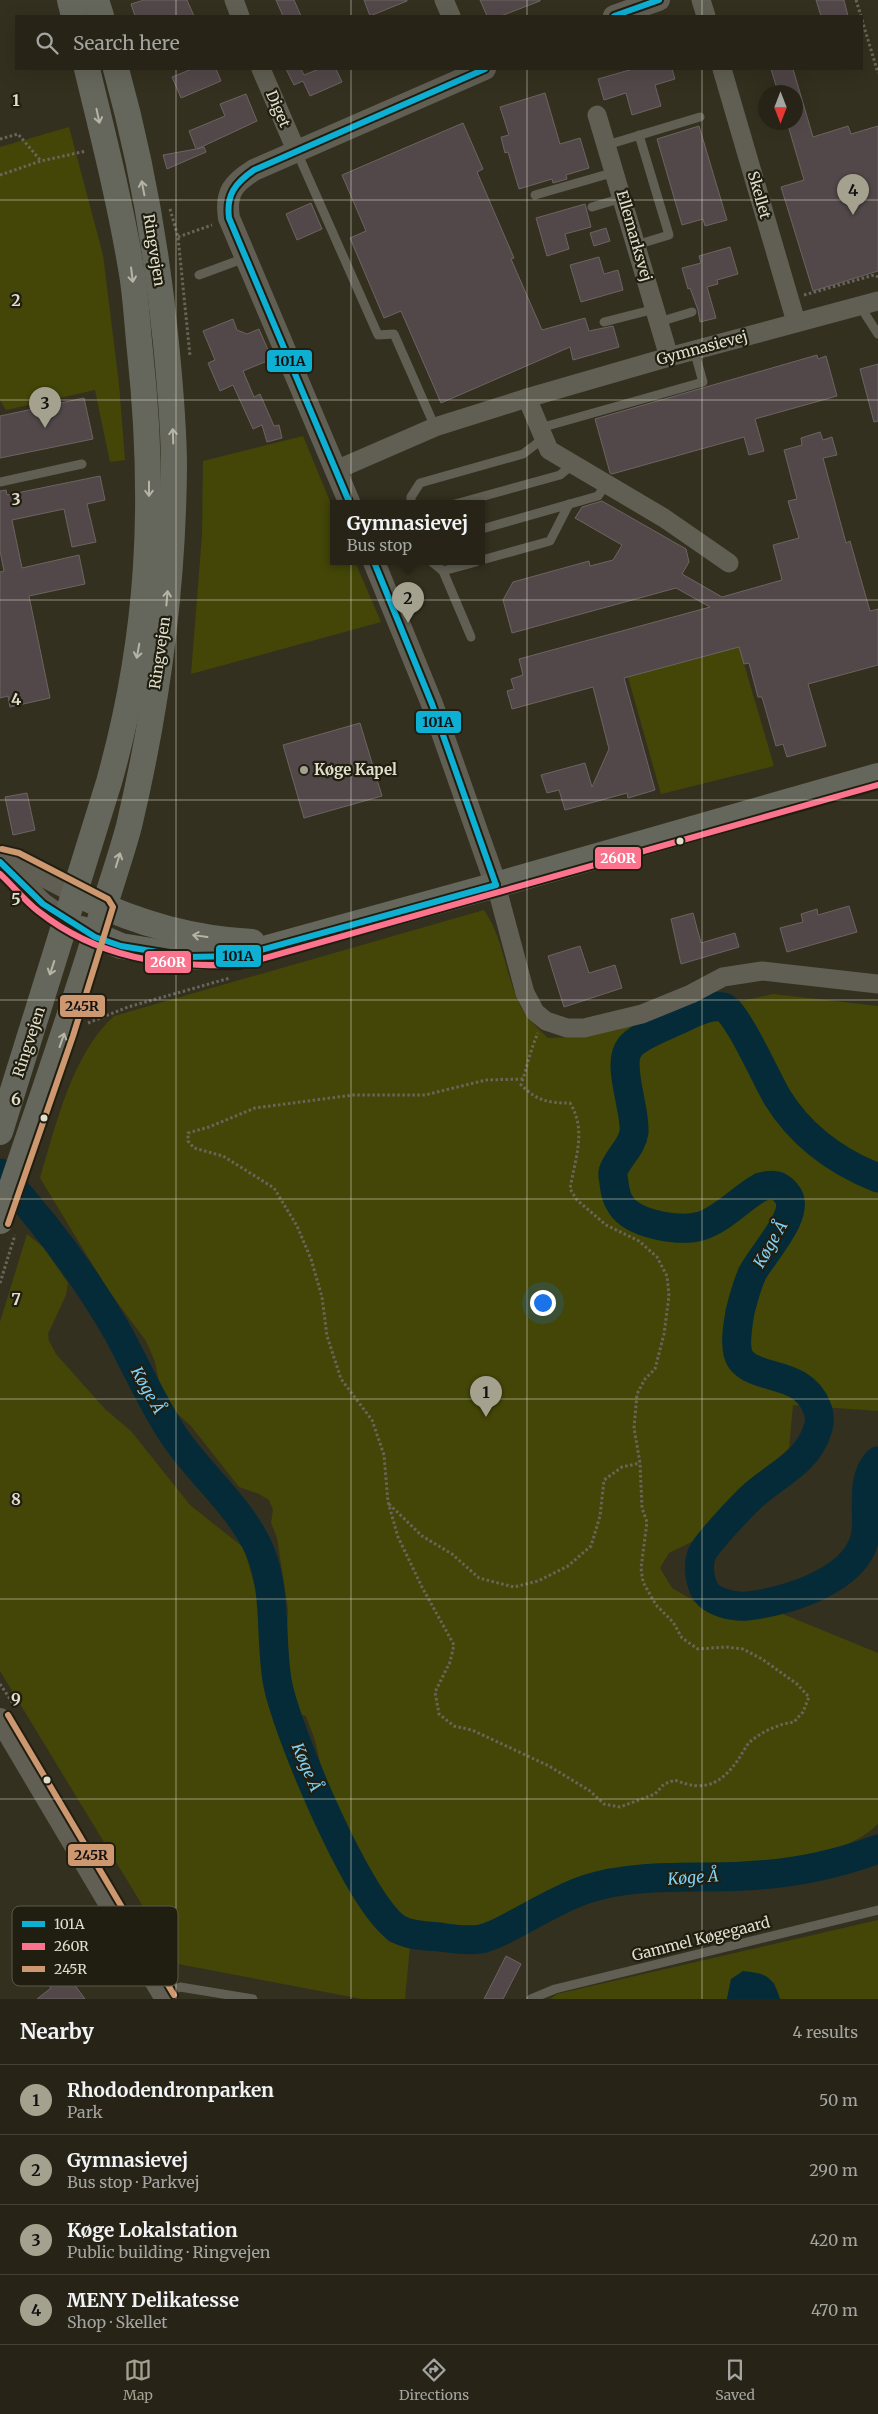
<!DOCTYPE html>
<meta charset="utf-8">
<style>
:root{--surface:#272417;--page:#333024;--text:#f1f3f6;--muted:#a4a4a1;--line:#434136;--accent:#a4a18f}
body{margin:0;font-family:Merriweather,serif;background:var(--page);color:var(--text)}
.compass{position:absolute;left:758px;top:85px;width:45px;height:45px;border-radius:50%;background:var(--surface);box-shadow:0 5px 20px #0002;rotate:180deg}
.you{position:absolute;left:542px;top:1302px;width:18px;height:18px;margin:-12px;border:4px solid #fff;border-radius:50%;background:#1a73e8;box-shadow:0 0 0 8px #1a73e833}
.badge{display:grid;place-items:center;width:32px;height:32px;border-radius:50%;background:var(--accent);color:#111;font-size:16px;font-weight:700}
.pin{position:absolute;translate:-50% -41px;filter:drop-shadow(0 1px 2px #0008)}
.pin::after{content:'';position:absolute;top:26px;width:18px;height:15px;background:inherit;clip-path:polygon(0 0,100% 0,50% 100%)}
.popup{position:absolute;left:330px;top:500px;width:155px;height:65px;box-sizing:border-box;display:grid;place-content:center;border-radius:0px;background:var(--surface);filter:drop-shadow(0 1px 4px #0005);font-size:16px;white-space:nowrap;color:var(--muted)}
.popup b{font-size:19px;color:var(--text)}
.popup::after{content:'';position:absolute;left:50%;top:100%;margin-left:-10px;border:10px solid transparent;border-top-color:var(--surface)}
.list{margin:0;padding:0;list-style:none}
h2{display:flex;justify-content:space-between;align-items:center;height:65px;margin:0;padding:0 20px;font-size:21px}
h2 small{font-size:16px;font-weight:400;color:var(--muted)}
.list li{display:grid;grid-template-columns:32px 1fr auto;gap:15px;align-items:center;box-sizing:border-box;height:70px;padding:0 20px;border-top:1px solid var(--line)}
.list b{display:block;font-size:19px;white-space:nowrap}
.list p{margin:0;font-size:16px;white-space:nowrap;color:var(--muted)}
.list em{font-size:16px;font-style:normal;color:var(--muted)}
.icon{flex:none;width:28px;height:28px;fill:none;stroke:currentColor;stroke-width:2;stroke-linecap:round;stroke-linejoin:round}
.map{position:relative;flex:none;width:878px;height:1999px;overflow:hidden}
.search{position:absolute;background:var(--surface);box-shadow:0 5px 20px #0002;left:15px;right:15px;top:15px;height:55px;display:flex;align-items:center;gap:12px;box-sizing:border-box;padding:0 18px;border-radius:0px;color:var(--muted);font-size:19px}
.sheet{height:345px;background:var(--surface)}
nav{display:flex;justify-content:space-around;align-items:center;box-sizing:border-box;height:70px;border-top:1px solid var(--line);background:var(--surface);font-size:14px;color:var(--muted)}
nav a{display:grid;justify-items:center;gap:2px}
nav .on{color:var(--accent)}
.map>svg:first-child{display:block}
.green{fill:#434607}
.water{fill:#052b38}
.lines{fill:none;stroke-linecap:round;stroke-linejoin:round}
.river{stroke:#052b38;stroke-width:29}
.building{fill:#524849;stroke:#6b6462}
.path{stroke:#68665a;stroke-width:3;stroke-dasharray:2.5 2.5;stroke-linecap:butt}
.service{stroke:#615f53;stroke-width:9}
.minor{stroke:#615f53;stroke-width:19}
.tertiary{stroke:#615f53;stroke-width:22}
.secondary{stroke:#66675c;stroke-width:26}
.bus-1-casing{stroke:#201e10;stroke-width:10}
.bus-2-casing{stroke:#201e10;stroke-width:10}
.bus-3-casing{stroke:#201e10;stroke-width:10}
.bus-1{stroke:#0dafd3;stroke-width:6}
.bus-2{stroke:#fc738d;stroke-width:6}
.bus-3{stroke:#cd976f;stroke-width:6}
.oneway{stroke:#b6b4a5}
.grid{fill:none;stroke:#e1decc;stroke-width:1;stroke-opacity:0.55}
.poi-dot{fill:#a4a18f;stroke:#201e10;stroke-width:2}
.bus-dot{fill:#e1decc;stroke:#201e10;stroke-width:2}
.labels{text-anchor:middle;stroke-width:4.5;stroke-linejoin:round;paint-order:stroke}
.street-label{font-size:15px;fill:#e1decc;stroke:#201e10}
.poi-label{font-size:15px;font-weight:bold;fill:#e1decc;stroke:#201e10;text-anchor:start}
.water-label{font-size:16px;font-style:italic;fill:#7fd2f7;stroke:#201e10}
.key{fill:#201e10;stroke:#5a5848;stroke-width:1}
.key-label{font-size:14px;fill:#e1decc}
.grid-label{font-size:16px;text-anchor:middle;font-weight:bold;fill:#e1decc;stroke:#201e10;stroke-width:4.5;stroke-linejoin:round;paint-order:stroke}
.line-badge{stroke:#201e10;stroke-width:2}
.badge-label{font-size:14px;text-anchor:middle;font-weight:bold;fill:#fff}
.pale-badge-label{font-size:14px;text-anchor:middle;font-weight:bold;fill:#111}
</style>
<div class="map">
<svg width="878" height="1999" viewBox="0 0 878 1999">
<rect width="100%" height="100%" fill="#34301f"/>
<g class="green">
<polygon points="69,127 103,255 119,384 125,460 110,462 95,390 6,410 0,400 0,147"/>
<polygon points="303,436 334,511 334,562 355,562 381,622 191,674 202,535 203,461"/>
<polygon points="739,647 774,766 661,794 628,677"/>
<path d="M484,910c21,30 21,68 38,99 6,11 17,20 26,29l23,-1 23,-4 179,-39 105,12v405l-85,-6 -4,43 -91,91 -29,14 -9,15 12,20 39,23 67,1 100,41v171c-47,48 -183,42 -248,48 -13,1 -29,1 -41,4 -22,6 -43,18 -62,29 -17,10 -35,24 -55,25 -8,0 -14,-2 -22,-5l-3,2 -29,-1 -12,-3 -10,-7 -13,-18 -6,-17 -29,-42 -7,-22 -16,-33 -10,-44 -9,-24 -7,-2 -4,-7 -9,-61 2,-37 -11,-71 -6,-15 2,-13 -4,-10 -10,-6 -20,-7 -48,-61 -20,-18 -10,-17 -6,-29 -9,-21 -38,-51 -68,-112c16,-53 32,-124 74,-162z"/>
<polygon points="27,1234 43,1247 68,1283 66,1295 48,1334 49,1341 56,1354 105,1409 131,1431 190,1505 244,1548 259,1601 262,1671 278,1729 301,1784 326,1834 329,1850 344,1876 364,1900 374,1925 389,1942 410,1946 405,1999 362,1999 178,1964 0,1671 0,1322"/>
<polygon points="878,1920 878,1999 780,1999 774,1982 731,1979 727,1999 550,1999 557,1994"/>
</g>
<path class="water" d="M743,1971c24,3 29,4 37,28h-53l4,-20z"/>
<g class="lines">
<g class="river">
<path d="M0,1173c45,50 85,102 118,160 19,35 34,70 56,103 27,40 67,71 86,115 17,42 10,86 17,129 7,45 84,230 123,250 12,6 27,6 40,7 13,2 28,4 41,2 14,-3 26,-11 38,-17 22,-12 44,-25 68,-33 50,-16 105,-10 157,-13 46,-2 91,-11 134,-27"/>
<path d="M878,1178c-43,-17 -77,-42 -101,-81 -9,-15 -41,-87 -54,-90 -15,-3 -35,9 -47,14 -12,6 -39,16 -46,26 -14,17 6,62 4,85 -2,16 -17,26 -21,40 -1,3 1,8 1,11 1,8 2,15 7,22 13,20 59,27 80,21 22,-7 40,-28 60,-39 10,-3 18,-3 25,6 18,19 -25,62 -34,81 -5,11 -9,26 -12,38 -2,13 -7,37 1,48 16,21 62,10 76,48 3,7 3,16 0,23 -10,31 -38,42 -61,62 -12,10 -44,45 -52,57 -7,11 -5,28 0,39 7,14 30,18 43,17 40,-4 115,-27 119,-75 2,-23 -5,-53 12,-70"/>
</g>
</g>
<g class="building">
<polygon points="144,0 187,0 194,16 135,16 131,4"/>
<polygon points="276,0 294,0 301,16 283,16"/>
<polygon points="364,0 407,0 407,1 370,16"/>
<polygon points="480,0 540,0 540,1 501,16 487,16"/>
<polygon points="816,0 844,0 848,16 821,16"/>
<polygon points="192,69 216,69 221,81 181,98 172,77"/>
<polygon points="286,69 301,69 304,75 319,69 336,69 342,82 310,96 303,81 294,85"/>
<polygon points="633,69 672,69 675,79 655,85 661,106 632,115 626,93 604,100 598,79"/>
<polygon points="771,69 793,69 813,137 848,126 851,134 878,126 878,271 813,291 781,187 804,180 787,122 796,122 796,92 778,92"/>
<polygon points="545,93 560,144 580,138 589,168 566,175 567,179 553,183 552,179 519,189 508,152 505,153 501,137 509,135 500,107"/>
<polygon points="246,94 257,121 197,149 204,147 206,152 167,169 163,155 196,149 189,131 225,116 220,104"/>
<polygon points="463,123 483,169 477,172 514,258 511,259 542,330 585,318 589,331 613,326 619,347 573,360 570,347 441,403 401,311 384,318 350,238 366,231 342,175"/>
<polygon points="699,126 727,220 705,226 703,219 682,225 657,139"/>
<polygon points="311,203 322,229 297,240 286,214"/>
<polygon points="585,204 591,227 565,234 569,249 547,256 536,218"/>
<polygon points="606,228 610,241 594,246 590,233"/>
<polygon points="730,247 738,274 717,280 718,284 707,287 716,318 700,322 698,310 690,288 688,289 682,268 701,263 699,256"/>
<polygon points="599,257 604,274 618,270 623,290 581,302 570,265"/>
<polygon points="233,319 237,330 247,334 259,329 272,359 243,371 254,397 260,394 274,426 279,425 282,438 267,442 262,425 253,429 233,385 220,391 208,363 215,360 203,331"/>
<polygon points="817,355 818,359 826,356 837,396 755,419 764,451 749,455 744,437 612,474 610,473 595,419"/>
<polygon points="878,364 878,421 874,422 860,369"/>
<polygon points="84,398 93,439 0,458 0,416"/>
<polygon points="820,432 823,440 832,437 837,455 823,458 846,543 850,541 870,611 878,609 878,665 808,684 826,746 787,757 783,744 776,746 762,697 758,697 749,663 744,664 739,647 624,678 655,790 628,798 627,793 565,810 559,790 547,793 541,775 585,763 592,787 609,749 593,687 512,709 507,691 514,689 511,679 523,675 519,659 710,607 676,588 512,633 503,600 513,582 589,561 590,566 613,560 622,545 575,518 582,507 602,501 686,549 689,562 682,574 722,597 782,580 773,545 799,538 788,501 797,499 784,450 802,445 801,438"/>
<polygon points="100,476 105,500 87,504 96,542 72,547 64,509 12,520 22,568 79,555 85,584 29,596 50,698 10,707 8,696 0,698 0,572 4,571 0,551 0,491 6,490 7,495"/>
<polygon points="360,723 382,796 304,818 283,745"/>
<polygon points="27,793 35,830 13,835 5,797"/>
<polygon points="849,906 857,932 787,952 780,928 803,922 801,914 817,909 818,915"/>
<polygon points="693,913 701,943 735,933 739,947 681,964 671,919"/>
<polygon points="580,946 589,973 615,965 622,988 564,1007 548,956"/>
<polygon points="39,1937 85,1999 37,1999 51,1988 22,1949"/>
<polygon points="506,1956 521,1964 503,1999 484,1999"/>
</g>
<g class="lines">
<g class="path">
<polyline points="856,0 861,16"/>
<polyline points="862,20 878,73"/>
<polyline points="0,139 18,134 41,161"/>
<polyline points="0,175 41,161 86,151"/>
<polyline points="170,209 178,237 190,356"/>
<polyline points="178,237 212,225"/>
<polyline points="804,295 874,275 878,277"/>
<polyline points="88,1023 128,1007 230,978"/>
<path d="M523,1079l-37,1 -61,15h-72l-98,13 -46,19 -21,6v8l6,7 29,8 51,32 23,38 14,33 11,38 5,39 14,43 31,41 12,35 4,47 10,35 24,50 32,58 -4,17 -15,30 4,22 15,12 18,4 77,36 41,25 14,13 16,3 35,-13 9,-10 11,-4c29,12 45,5 63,-20 4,-6 8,-15 13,-19 12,-10 28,-17 43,-19l9,-10 6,-15 -12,-13 -35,-25 -19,-10 -17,-2 -28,2 -16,-11 -9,-16 -17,-17 -13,-23 -2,-14 6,-46 -5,-14 -2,-45 -6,-35 3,-34 8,-15 10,-10 9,-35 5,-38 -2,-20 -10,-19 -18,-16 -33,-16 -29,-25 -7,-11c5,-30 17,-59 0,-86 -23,0 -32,-2 -49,-18 6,-17 9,-35 17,-52"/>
<polyline points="0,1283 15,1235"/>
<polyline points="389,1504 422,1536 452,1554 479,1578 514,1587 538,1581 568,1566 591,1546 600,1516 604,1480 622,1467 640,1463"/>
<polyline points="0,1684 14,1705"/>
</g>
<g class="service">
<polyline points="607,145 700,117"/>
<polyline points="297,152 378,335 394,334 435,427"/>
<polyline points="535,195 615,172"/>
<polyline points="592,207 622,198"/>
<polyline points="636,245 669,235 639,135"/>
<polyline points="199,275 245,258"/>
<polyline points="860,306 878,334"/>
<polyline points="604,322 655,309"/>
<polyline points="659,322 692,312"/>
<polyline points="540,428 703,382 694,350"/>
<polyline points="0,482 82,464"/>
<polyline points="411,504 411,497 420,483 523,454 544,438"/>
<polyline points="455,504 560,475 573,464"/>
<polyline points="482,529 598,496 606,484"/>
<polyline points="482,560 550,541 569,504"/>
<polyline points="432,562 443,571 471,637"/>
<polyline points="443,571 476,562"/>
<polyline points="163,1995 180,1987 253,1999"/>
<polyline points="531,1999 555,1989 878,1910"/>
</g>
<g class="minor">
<polyline points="234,0 240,16"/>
<polyline points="444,0 451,16"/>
<polyline points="701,0 706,16"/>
<polyline points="261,69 296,150"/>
<polyline points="722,69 796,322"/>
<polyline points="597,115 669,357"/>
<polyline points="527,398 549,450 664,518 729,563"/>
<polyline points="336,470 435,427 527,398 669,357 878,301"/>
<polyline points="496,885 525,993 535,1012 546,1021 567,1028 584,1028 642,1014 691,994 723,977 762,971 878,984"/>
</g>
<g class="tertiary">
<polyline points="614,16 659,0"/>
<path d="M350,504l-121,-286c-4,-25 4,-35 25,-48l231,-101"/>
<polyline points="374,562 432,704 496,885"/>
<polyline points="0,857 15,861 76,893"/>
<polyline points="0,862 43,904 67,921"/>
<polyline points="0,1719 166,1999"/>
</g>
<g class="secondary">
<polyline points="70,0 74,16"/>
<polyline points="96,0 101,16"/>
<path d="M88,899c50,25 108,40 164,43"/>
<polyline points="81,929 121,946 188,957 239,956 496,885 878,776"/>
<path d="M0,1132l109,-350c41,-146 47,-280 31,-431 -3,-27 -4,-56 -9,-83 -11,-66 -28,-133 -44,-199"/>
<path d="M0,1221c34,-101 70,-202 101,-304 9,-30 20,-61 28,-91 28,-118 44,-238 45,-359 0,-41 -4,-83 -8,-124 -9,-93 -25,-184 -50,-274"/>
</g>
<g class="bus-1-casing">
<g id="bus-1">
<polyline points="614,16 659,0"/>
<path d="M350,504l-121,-286c-3,-23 6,-35 25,-48l231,-101"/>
<polyline points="374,562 432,704 496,885"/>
<polyline points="0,862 43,904 95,937 121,946 188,957 239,956 496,885"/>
</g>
</g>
<g class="bus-2-casing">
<path id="bus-2" d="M0,874c13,12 25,27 38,37 61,48 127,56 202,54l638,-180"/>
</g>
<g class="bus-3-casing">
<g id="bus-3">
<polyline points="2,849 19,853 108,899 113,907 73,1036 8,1224"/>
<polyline points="8,1715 174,1995"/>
</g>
</g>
<use href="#bus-1" class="bus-1"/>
<use href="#bus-2" class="bus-2"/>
<use href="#bus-3" class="bus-3"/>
</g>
<defs><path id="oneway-shaft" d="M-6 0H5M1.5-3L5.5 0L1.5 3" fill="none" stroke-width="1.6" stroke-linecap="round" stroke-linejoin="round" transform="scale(1.25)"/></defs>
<g class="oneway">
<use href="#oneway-shaft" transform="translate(98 116) rotate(78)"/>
<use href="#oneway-shaft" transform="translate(143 188) rotate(-101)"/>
<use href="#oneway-shaft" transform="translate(132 275) rotate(83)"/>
<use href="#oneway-shaft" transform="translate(173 436) rotate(-92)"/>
<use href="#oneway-shaft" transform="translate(149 489) rotate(90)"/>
<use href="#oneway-shaft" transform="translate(167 598) rotate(-85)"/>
<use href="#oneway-shaft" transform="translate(138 651) rotate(100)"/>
<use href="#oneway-shaft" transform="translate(118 860) rotate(-73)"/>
<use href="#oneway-shaft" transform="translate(200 936) rotate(-172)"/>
<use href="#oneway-shaft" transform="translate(52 968) rotate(108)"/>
<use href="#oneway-shaft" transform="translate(62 1040) rotate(-71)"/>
</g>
<path class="grid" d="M176,0v16M351,0v16M527,0v16M702,0v16M176,69v1930M351,69v1930M527,69v1930M702,69v1930M0,200h878M0,400h878M0,600h878M0,800h878M0,1000h878M0,1199h878M0,1399h878M0,1599h878M0,1799h878"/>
<circle class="poi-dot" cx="304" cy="770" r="5"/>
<g class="bus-dot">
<circle cx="680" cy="841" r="4.5"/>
<circle cx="44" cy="1118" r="4.5"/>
<circle cx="47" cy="1780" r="4.5"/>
</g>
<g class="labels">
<g class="street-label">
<text transform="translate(278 109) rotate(67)" y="5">Diget</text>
<text transform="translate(759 195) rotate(74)" y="5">Skellet</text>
<text transform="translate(634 236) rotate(74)" y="5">Ellemarksvej</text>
<text transform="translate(154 250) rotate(81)" y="5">Ringvejen</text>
<text transform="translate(702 348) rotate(-15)" y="5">Gymnasievej</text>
<text transform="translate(160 653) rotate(-82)" y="5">Ringvejen</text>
<text transform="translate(29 1042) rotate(-72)" y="5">Ringvejen</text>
<text transform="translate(701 1939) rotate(-14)" y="5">Gammel Køgegaard</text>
</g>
<g class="poi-label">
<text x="314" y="775">Køge Kapel</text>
</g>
<g class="water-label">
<text transform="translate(770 1244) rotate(-60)" y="6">Køge Å</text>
<text transform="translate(148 1390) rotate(61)" y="6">Køge Å</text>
<text transform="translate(307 1767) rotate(67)" y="6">Køge Å</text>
<text transform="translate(693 1877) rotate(-4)" y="6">Køge Å</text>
</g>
</g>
<rect x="12" y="1906" width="166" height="80" rx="8" class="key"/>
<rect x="22" y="1921" width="23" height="6" fill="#0dafd3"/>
<rect x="22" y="1943" width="23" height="7" fill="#fc738d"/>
<rect x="22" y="1966" width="23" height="6" fill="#cd976f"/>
<g class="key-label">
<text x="54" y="1929">101A</text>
<text x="54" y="1951">260R</text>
<text x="54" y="1974">245R</text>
</g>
<g class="grid-label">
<text x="16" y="106">1</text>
<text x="16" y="306">2</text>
<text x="16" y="505">3</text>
<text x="16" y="705">4</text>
<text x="16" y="905">5</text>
<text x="16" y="1105">6</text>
<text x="16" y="1305">7</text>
<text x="16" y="1505">8</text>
<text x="16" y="1705">9</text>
</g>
<g class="line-badge">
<rect x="266" y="349" width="47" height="24" rx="5" fill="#0dafd3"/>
<rect x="415" y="710" width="47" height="24" rx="5" fill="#0dafd3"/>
<rect x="594" y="846" width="48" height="24" rx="5" fill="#fc738d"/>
<rect x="215" y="944" width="47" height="24" rx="5" fill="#0dafd3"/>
<rect x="144" y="950" width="48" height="24" rx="5" fill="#fc738d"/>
<rect x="59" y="994" width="47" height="24" rx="5" fill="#cd976f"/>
<rect x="67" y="1843" width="48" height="24" rx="5" fill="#cd976f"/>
</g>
<g class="badge-label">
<text x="618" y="863">260R</text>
<text x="168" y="967">260R</text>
</g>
<g class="pale-badge-label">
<text x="290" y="366">101A</text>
<text x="438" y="727">101A</text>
<text x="238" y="961">101A</text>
<text x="82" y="1011">245R</text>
<text x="91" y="1860">245R</text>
</g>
</svg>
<svg class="compass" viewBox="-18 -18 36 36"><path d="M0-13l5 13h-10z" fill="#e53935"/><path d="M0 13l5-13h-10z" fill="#a4a4a1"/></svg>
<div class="you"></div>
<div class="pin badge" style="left:486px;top:1417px">1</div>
<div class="pin badge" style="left:408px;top:623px">2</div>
<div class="popup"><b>Gymnasievej</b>Bus stop</div>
<div class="pin badge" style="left:45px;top:428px">3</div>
<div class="pin badge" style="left:853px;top:215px">4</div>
<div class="search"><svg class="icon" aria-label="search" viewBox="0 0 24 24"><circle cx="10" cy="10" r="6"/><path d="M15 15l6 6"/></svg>Search here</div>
</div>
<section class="sheet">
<h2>Nearby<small>4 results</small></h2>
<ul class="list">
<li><span class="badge">1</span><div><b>Rhododendronparken</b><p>Park</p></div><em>50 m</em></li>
<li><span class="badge">2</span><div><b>Gymnasievej</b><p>Bus stop · Parkvej</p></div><em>290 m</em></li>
<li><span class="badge">3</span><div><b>Køge Lokalstation</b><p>Public building · Ringvejen</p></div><em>420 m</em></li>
<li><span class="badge">4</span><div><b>MENY Delikatesse</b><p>Shop · Skellet</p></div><em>470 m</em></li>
</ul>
</section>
<nav>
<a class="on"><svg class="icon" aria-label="map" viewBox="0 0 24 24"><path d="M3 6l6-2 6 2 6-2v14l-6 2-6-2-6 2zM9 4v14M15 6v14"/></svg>Map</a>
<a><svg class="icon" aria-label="directions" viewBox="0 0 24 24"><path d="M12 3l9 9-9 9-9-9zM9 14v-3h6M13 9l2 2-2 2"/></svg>Directions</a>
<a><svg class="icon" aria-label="saved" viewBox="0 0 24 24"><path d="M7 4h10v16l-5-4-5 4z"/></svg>Saved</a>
</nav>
